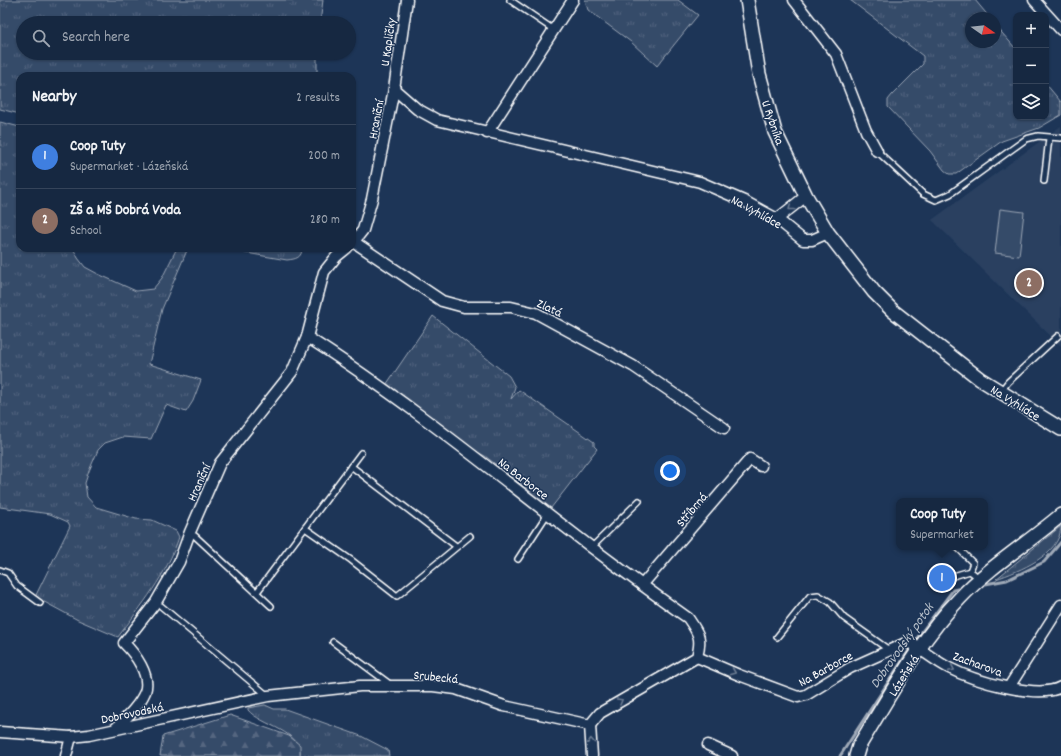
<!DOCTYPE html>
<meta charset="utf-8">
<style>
:root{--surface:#162841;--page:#1f3048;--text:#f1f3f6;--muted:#9ea6b1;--line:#35445a;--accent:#ffd166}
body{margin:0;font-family:Dekko,sans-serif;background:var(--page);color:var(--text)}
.controls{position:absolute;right:12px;top:12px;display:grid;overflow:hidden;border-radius:8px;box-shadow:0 1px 3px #0004}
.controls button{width:36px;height:36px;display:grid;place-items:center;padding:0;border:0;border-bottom:1px solid var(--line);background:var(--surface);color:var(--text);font:20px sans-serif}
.compass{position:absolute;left:965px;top:12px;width:36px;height:36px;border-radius:50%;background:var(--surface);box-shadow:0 1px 3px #0004;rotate:104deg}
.you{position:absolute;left:670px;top:471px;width:14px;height:14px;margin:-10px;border:3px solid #fff;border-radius:50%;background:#1a73e8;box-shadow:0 0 0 6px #1a73e833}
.badge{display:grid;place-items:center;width:26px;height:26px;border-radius:50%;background:var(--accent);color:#fff;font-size:13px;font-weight:700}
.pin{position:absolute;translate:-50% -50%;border:2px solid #fff;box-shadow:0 1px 4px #0006}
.popup{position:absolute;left:896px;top:498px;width:92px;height:52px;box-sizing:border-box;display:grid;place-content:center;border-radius:8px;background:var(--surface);filter:drop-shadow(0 1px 3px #0005);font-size:13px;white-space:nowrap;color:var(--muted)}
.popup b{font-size:15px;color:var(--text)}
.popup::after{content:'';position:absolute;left:50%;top:100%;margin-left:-8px;border:8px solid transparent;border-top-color:var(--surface)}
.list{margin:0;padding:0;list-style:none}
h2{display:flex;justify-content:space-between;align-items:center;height:52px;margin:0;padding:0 16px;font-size:17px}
h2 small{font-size:13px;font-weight:400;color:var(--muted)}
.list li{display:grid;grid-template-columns:26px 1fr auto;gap:12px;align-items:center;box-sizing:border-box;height:64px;padding:0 16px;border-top:1px solid var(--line)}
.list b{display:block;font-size:15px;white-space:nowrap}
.list p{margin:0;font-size:13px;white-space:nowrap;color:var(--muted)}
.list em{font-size:13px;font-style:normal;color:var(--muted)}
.icon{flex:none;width:22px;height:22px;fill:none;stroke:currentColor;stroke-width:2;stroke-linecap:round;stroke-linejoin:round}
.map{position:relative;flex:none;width:1061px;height:756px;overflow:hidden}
.search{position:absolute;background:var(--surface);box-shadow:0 1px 3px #0004;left:16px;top:16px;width:340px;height:44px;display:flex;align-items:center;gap:10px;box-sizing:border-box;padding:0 14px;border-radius:22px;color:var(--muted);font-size:15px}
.panel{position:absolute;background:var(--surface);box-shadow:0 1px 3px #0004;left:16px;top:72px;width:340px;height:180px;border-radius:12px}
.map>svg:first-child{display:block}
.built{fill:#2a4161}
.grass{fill:url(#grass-tufts);stroke:#9aa5b4}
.forest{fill:url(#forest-firs);stroke:#9aa5b4}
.pitch{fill:#364b69;stroke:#9aa5b4}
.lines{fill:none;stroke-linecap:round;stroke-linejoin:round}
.stream{stroke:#a0aab8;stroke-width:3}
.service-casing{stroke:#fff;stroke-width:8}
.minor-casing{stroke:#fff;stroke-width:13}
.tertiary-casing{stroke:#fff;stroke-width:16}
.service{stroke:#1d3557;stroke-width:5}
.minor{stroke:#1d3557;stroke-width:10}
.tertiary{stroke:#1d3557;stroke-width:13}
.oneway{stroke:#6c7c92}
.labels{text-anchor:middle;stroke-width:3;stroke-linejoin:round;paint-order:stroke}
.street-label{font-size:13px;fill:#fff;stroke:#1d3557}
.water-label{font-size:14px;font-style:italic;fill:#b8c0ca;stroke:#1d3557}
</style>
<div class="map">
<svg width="1061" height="756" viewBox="0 0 1061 756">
<defs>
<pattern id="grass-tufts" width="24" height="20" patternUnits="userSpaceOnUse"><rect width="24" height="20" fill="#364b69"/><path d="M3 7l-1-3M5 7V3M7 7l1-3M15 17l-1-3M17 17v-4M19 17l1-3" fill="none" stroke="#546680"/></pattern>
<pattern id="forest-firs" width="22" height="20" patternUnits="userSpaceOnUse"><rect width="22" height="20" fill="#364b69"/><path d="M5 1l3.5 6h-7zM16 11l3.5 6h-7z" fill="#546680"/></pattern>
</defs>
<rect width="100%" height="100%" fill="#1d3557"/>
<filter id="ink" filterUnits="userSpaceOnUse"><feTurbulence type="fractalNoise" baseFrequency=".025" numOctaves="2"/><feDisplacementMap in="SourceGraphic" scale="8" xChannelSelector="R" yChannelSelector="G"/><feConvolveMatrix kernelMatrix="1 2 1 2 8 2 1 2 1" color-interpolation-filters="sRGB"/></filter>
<g filter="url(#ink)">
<polygon class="built" points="1061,126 1061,346 932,220"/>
<g class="grass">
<polygon points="0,0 323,0 320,23 23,23 23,53 317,53 317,76 20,76 20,114 0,109"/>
<polygon points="585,0 678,0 698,15 657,66 631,42 588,10"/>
<polygon points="850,0 975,0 990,18 971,18 971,42 995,42 995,25 1016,49 1016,117 1046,117 1046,84 1061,102 1061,115 1039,128 1002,141 956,174 949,174 944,170 930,151 888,107 888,100 892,95 923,64 923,56"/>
<path d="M0,122l20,5v121h53l5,10 7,9 13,7 38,17 17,-2 9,-11 15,-30h11l-26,61 -13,55 52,16 -8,21 -7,11 -20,-7 -15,34 -28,-2 -18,6 -7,7 -9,21 -4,12 2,14 9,10 40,12 16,1 24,11 3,6c-12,38 -38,69 -61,100l-40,-17 -43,-23 35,-71 -2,-4 -18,-8 -50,-7z"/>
<path d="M217,248h85c0,10 -6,11 -15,12z"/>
<polygon points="433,316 509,376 515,387 511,399 519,390 594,442 594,446 597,449 551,508 485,456 473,450 386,385"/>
<path d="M1061,526c0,29 -42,45 -65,53z"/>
<path d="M265,705l9,4h11l76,27 27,14 1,6h-89c4,-24 -40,-31 -52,-46v-2z"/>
</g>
<polygon class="forest" points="230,715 289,736 300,745 300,756 160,756 163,736"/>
<polygon class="pitch" points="1000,209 1024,212 1019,256 995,253"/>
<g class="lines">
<g class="stream">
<polyline points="980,585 1007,580 1044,562 1061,542"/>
<polyline points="840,756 915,641 953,590 962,588"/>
</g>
<g class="service-casing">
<g id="service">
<polyline points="510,0 554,30"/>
<polyline points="877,151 923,194 936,200 950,194 1026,139 1038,136 1061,138"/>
<polyline points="1044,181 1049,138"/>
<polyline points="1001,391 1008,382 1058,336"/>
<polyline points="351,466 456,546"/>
<polyline points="305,528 351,560 397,596 470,536"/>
<polyline points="195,536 271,606"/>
<polyline points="592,547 639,501"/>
<polyline points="957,547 973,563 970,571"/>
<polyline points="518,559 548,513"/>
<polyline points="0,570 8,573 17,586 40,603"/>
<polyline points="950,577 970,571 979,578"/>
<polyline points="257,592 361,453"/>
<polyline points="161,606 268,696"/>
<polyline points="777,637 810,596 818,595 830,602 844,618 889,650"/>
<polyline points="333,642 391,685"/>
</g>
</g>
<g class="minor-casing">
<g id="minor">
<polyline points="794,0 836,54 866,131 877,151"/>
<polyline points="1034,0 1061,30"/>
<polyline points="394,89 417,109 437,120 700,182 744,201 777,219 803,240 812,240 828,233"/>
<polyline points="487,133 573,0"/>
<polyline points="777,219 806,196"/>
<polyline points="354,242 442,301 464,307 511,307 536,313 633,366 724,428"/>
<polyline points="352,244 363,230 372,199 394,89 407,0"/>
<path d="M307,337c99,63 190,138 284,210 32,24 64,48 97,71 11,16 14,20 9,39l-97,56 -10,12"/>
<polyline points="642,585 750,459 761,466"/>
<path d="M697,657l42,18 59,22 8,-2 44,-27 58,-26c15,8 27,19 41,26 23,12 89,32 112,19"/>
<polyline points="1009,687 1061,605"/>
<polyline points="590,725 592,756"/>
<path d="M116,728c10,-10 23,-22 29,-36 6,-17 -10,-38 -21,-49l32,-41 23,-40 11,-30 30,-69 72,-91 15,-35 17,-65 12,-15 11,-9"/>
<polyline points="0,732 71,737 89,735 268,696 360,686 433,686 456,689 504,706 590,725"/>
<polyline points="708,745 732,756"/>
<polyline points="66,756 71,737"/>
</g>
</g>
<g class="tertiary-casing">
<g id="tertiary">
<polyline points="747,0 759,74 775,132 806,196 828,233 874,292 893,311 980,379 1061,429"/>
<path d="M856,756l3,-10c30,-49 61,-107 101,-148 30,-32 68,-55 101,-83"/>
</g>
</g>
<use href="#service" class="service"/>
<use href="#minor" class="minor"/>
<use href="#tertiary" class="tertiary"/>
</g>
<defs><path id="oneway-chevron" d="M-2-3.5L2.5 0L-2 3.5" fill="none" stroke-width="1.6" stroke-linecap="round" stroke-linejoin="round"/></defs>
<g class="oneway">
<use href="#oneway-chevron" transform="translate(791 208) rotate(141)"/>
<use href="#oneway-chevron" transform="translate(952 669) rotate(25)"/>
<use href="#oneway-chevron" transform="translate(733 672) rotate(23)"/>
<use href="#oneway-chevron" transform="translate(620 701) rotate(-30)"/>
<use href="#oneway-chevron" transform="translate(591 741) rotate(-94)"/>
</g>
</g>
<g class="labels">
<g class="street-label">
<text transform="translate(387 42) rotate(-82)" y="5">U Kapličky</text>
<text transform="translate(375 119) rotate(-79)" y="5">Hraniční</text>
<text transform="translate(774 122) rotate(71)" y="5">U Rybníka</text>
<text transform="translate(757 211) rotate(29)" y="5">Na Vyhlídce</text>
<text transform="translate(550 307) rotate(25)" y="5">Zlatá</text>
<text transform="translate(1016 402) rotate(32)" y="5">Na Vyhlídce</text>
<text transform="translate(524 478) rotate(38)" y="5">Na Barborce</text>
<text transform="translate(198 482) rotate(-66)" y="5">Hraniční</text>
<text transform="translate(691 509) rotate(-49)" y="5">Stříbrná</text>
<text transform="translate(978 663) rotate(20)" y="5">Zacharova</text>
<text transform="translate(825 668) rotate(-29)" y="5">Na Barborce</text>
<text transform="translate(903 675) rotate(-58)" y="5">Lázeňská</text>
<text transform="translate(436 676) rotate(6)" y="5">Srubecká</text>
<text transform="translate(132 712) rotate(-12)" y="5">Dobrovodská</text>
</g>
<g class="water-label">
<text transform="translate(901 645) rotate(-55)" y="5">Dobrovodský potok</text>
</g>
</g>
</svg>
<div class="controls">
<button>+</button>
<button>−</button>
<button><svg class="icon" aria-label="layers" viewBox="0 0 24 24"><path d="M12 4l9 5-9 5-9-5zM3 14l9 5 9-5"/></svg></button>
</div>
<svg class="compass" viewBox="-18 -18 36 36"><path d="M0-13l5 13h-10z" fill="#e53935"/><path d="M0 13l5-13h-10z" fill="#9ea6b1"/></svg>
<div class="you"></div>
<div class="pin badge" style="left:942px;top:578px;background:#3f7fe0">1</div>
<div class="popup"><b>Coop Tuty</b>Supermarket</div>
<div class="pin badge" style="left:1029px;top:283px;background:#8d6e63">2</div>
<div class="search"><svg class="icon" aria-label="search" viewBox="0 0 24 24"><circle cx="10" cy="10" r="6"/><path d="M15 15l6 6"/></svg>Search here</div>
<section class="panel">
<h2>Nearby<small>2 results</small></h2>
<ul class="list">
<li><span class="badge" style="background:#3f7fe0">1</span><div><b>Coop Tuty</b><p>Supermarket · Lázeňská</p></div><em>200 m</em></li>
<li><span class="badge" style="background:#8d6e63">2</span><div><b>ZŠ a MŠ Dobrá Voda</b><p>School</p></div><em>280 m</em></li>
</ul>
</section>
</div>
